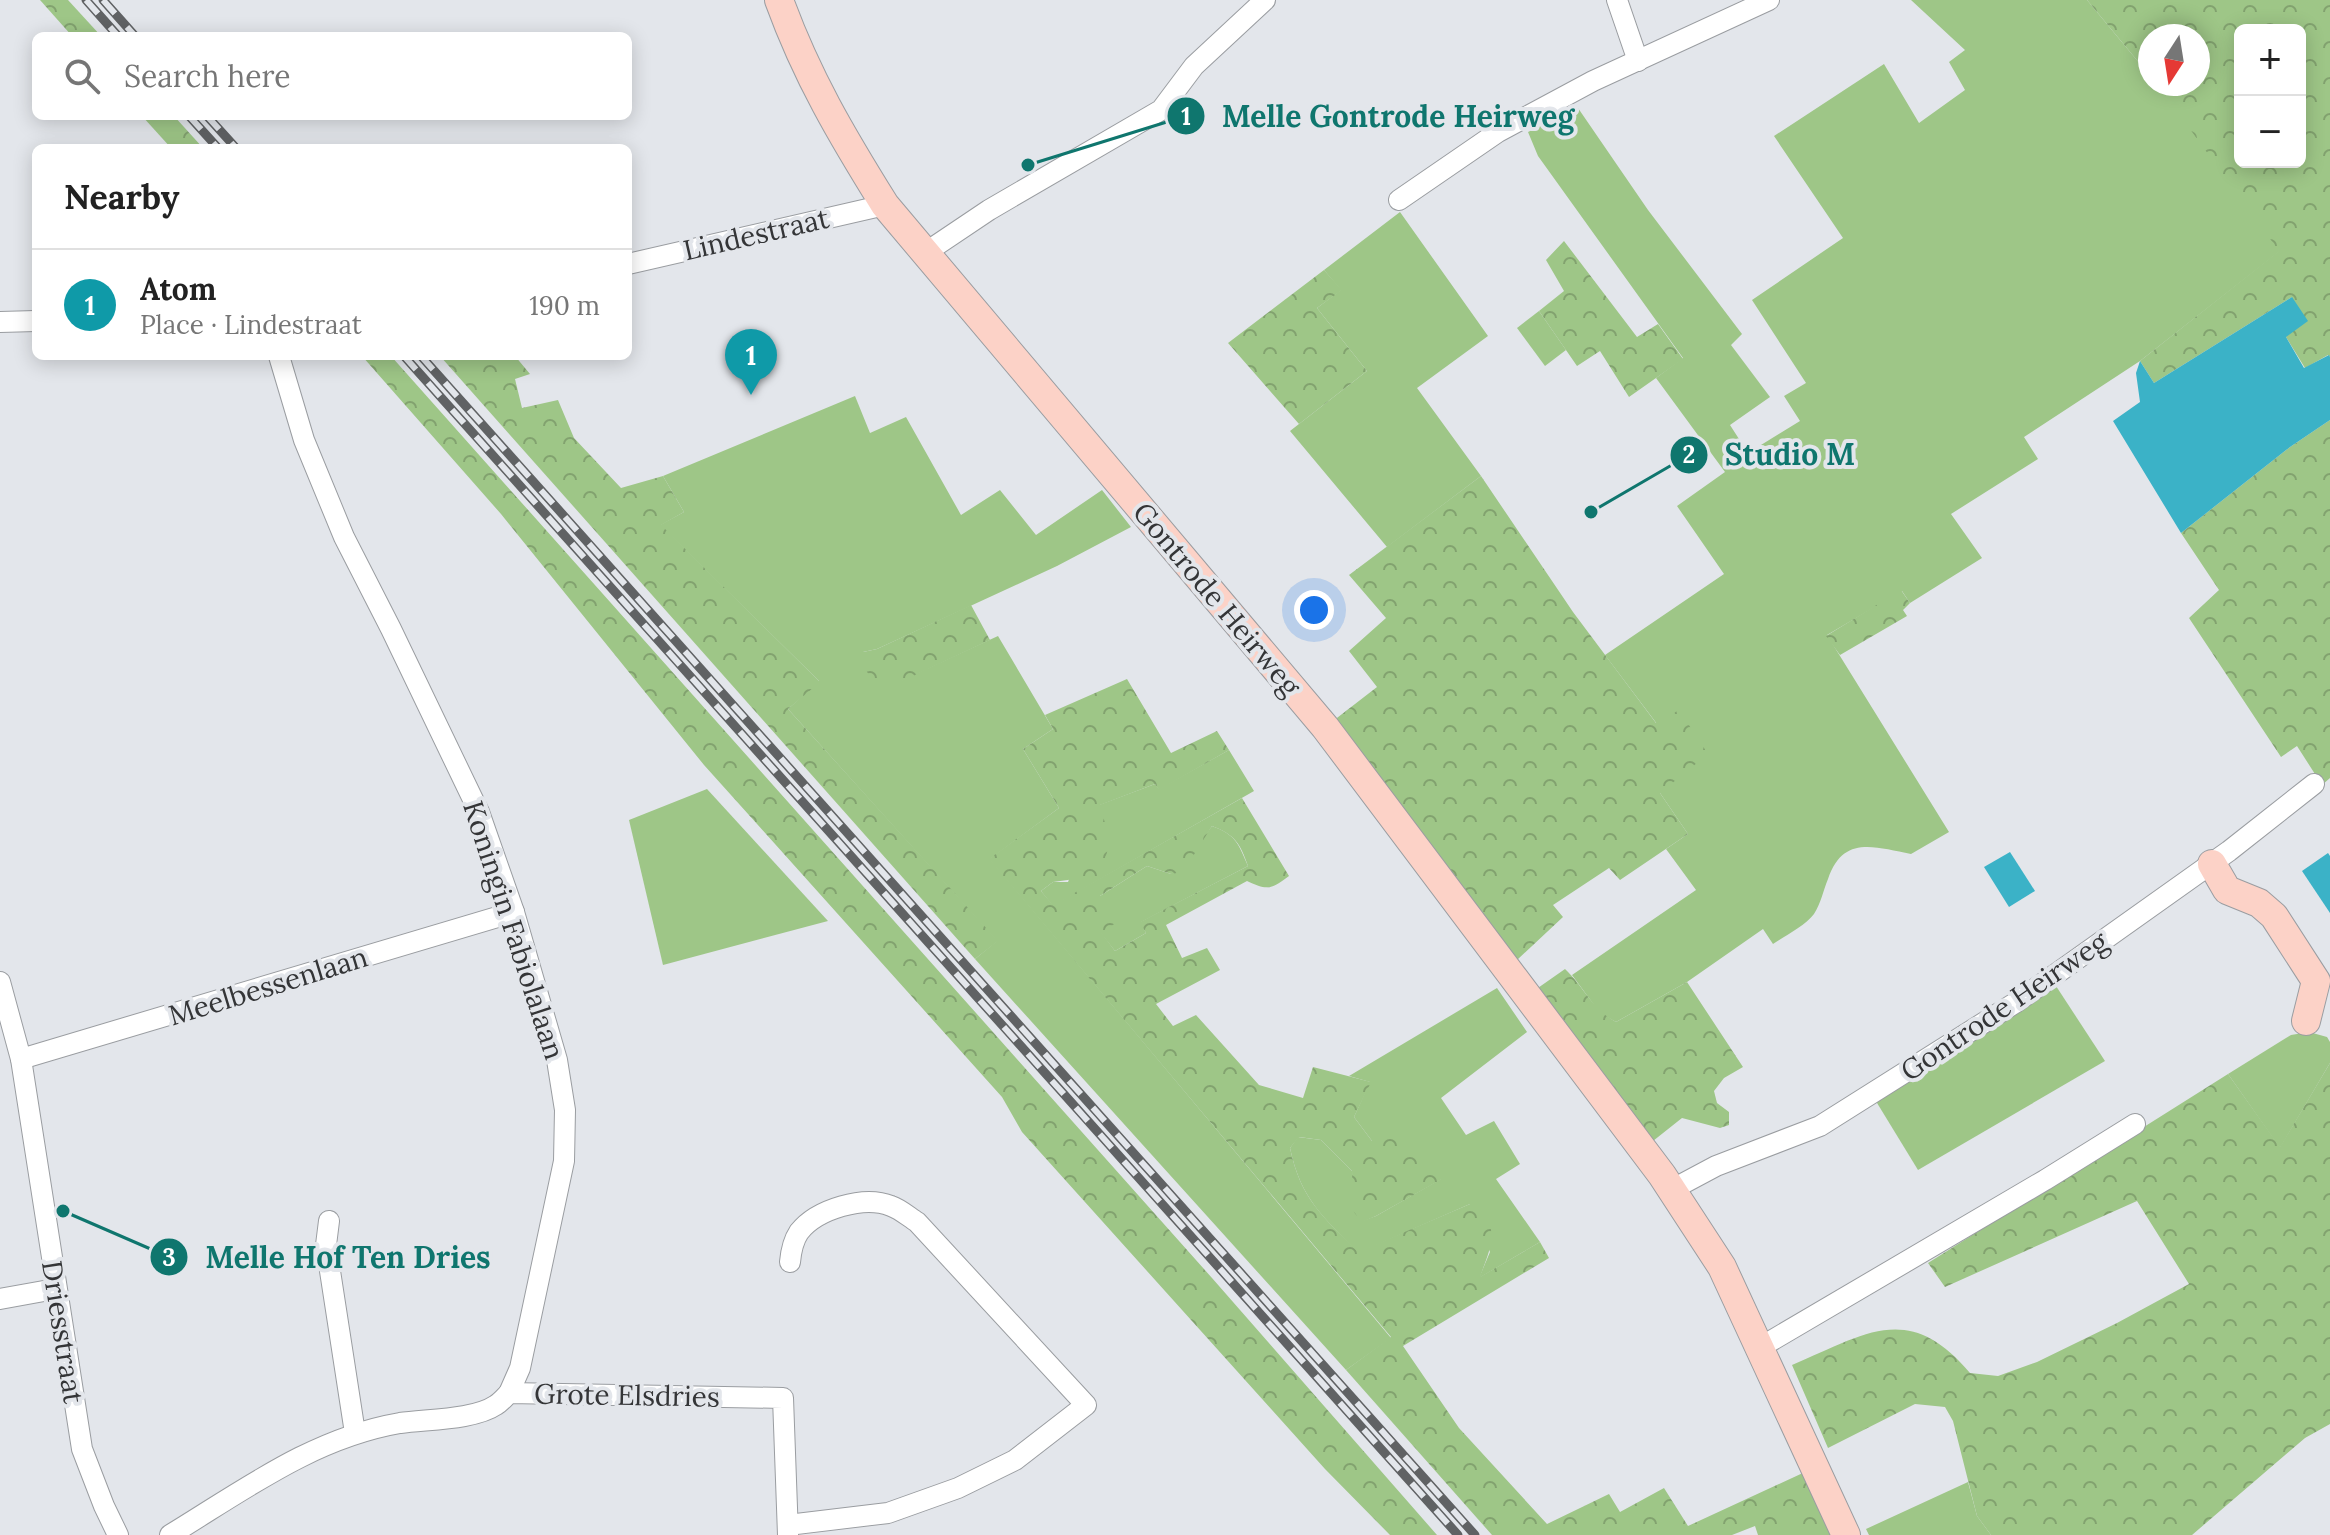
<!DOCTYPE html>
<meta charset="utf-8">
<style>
:root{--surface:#fff;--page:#f2f2f2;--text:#222;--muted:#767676;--line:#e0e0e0;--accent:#d93025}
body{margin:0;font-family:Lora,serif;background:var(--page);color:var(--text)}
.controls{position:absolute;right:24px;top:24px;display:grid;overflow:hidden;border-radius:12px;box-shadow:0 4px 20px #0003}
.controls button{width:72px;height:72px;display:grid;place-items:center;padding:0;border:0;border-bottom:2px solid var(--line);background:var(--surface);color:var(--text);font:40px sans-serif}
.compass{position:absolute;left:2138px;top:24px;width:72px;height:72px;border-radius:50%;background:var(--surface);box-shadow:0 4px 20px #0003;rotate:192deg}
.you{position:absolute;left:1314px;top:610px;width:28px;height:28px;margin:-20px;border:6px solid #fff;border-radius:50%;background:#1a73e8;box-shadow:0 0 0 12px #1a73e833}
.badge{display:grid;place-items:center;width:52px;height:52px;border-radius:50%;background:var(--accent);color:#fff;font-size:26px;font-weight:700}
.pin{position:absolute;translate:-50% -66px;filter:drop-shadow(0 2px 4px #0008)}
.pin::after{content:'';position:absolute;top:42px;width:28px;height:24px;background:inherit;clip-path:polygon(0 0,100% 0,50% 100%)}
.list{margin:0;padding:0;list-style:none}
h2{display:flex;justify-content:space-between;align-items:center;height:104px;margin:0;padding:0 32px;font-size:34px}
h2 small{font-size:26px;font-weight:400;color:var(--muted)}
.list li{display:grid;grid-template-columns:52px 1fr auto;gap:24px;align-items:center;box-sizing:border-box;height:112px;padding:0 32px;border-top:2px solid var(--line)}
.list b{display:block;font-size:30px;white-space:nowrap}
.list p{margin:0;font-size:26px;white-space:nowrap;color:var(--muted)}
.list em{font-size:26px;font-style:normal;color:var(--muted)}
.icon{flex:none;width:44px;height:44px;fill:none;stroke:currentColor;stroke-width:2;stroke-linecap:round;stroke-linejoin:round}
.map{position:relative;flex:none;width:2330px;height:1535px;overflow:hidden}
.search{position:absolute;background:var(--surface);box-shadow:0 4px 20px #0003;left:32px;top:32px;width:600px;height:88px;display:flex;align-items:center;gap:20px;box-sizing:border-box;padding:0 28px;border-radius:12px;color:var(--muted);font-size:30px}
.panel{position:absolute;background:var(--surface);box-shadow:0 4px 20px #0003;left:32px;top:144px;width:600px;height:216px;border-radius:12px}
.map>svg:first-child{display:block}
.green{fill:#9ec687}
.forest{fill:url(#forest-crowns);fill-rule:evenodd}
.water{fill:#3bb2c7}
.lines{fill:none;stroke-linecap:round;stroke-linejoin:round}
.street-casing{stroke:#9a9da1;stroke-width:22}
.secondary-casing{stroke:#9a9da1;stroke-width:30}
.street{stroke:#fff;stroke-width:20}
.secondary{stroke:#fcd2c7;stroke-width:28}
.rail-casing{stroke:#606264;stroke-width:9}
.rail{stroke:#e3e6eb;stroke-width:6;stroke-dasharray:18;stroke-linecap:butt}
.labels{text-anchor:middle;stroke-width:8;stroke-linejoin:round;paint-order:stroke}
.street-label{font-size:28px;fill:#343537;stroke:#e3e6eb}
.leader{fill:none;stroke:#0f766e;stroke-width:3}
.callout-dot{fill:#0f766e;stroke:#e3e6eb;stroke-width:3}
.mark-label{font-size:24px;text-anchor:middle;font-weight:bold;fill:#fff}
.callout-label{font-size:30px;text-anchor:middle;font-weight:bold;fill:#0f766e;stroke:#e3e6eb;stroke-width:8;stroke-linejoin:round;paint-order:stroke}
</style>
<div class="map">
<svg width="2330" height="1535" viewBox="0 0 2330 1535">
<defs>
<pattern id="forest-crowns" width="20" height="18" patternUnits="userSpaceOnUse" patternTransform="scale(2)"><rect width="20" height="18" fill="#9ec687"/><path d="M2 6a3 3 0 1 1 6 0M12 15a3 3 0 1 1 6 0" fill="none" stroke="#82a26f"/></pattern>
</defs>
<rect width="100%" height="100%" fill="#e3e6eb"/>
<g class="green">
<path d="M1911,0h176l63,76v8h7l16,19 107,148 -140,110 -116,76 14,22 -87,55 31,44 -72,45 -8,-12 -75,44 122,197 -38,22c-37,-7 -68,-19 -83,25 -5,12 -7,24 -14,35 -9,12 -28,21 -41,30l-10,-15 -76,53 -71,40 -16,-9 -28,-38 124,-85 -30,-41 22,-15 -28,-41 -3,-69 -52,-69 119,-81 -47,-68 48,-34 -69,-94 27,-20 -145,-202 -10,-24 50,-24 70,102 94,124 -11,11 39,52 -40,28 18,28 52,-32 -16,-25 22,-13 -54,-83 91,-62 -69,-102 110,-72 35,59 46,-33 -16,-28 16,-12z"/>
<polygon points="1400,212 1488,336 1417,388 1481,476 1387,547 1290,431 1367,371 1317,308 1341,290 1324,270"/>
<polygon points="1539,311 1566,350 1545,366 1517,328"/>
<polygon points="855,396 870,433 906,417 961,515 1000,490 1036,535 1102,490 1131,527 1057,566 877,649 863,652 883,689 998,636 1053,729 1023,749 1059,808 990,859 1391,1338 1346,1370 975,959 997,941 788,709 819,681 660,525 684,512 663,476"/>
<polygon points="1229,750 1254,791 1053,906 1041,891 1053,882 1068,882 1099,805 1155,784 1159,789"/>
<polygon points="707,789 828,921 663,965 629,820"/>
<path d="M1212,826c24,9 26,17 36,40l-107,56 5,11 -31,18 -15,-19v-36l47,-30 24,8 30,-33z"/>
<polygon points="2056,986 2105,1061 1918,1170 1874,1098"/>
<path d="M1497,988l30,44 -86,66 25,37 28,-14 26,43 -24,15 44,63 -61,36 11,-26 -20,-48 -112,49c-35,-37 -57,-53 -68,-105l8,-11 23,3 31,31 10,50 14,-5 65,-37 -69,-38 -18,-24 16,-35 -21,-6z"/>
<polygon points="2309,1032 2327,1037 2330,1042 2330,1063 2280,1148 2228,1074 2291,1035"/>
<polygon points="1968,1482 1977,1516 1991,1535 1869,1535 1866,1529"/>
</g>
<g class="forest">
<polygon points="40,0 68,0 101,36 72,36"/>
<path d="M2087,0h243v357l-2,-2 -23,13 -19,-31 6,-40 -138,86 -14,-22 139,-110 -122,-167h41v-48h-48v40zM2240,30h60v132h-60z"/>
<polygon points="142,116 174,116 203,148 171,148"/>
<polygon points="1564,241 1637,337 1658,324 1683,359 1629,397 1600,351 1577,366 1539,311 1564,291 1546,260"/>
<polygon points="1324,270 1342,290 1317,308 1367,371 1299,424 1228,343"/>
<polygon points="362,356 391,356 1212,1278 1437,1535 1390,1535 1325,1469 1022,1132 1002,1097 704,765 501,514"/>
<polygon points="440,356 515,356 530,374 515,379 522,408 558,400 574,438 621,488 663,476 684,512 661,525 820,682 788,709 998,941 975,959"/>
<polygon points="2330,420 2330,778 2322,785 2297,746 2281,757 2189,618 2219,590 2181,533 2290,447"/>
<polygon points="1481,476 1573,612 1656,723 1679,710 1708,754 1660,793 1688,834 1620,880 1609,868 1553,905 1563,917 1517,960 1333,721 1377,687 1349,651 1386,618 1349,575"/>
<polygon points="1901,590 1910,603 1903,610 1907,616 1840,655 1826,636"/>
<polygon points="971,605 990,640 883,690 859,663 863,652 877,649"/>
<path d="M1127,679l44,74 46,-22 12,19 -70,40 -4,-6 -55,21c9,33 14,40 -3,71l-44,6 -12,9 12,14 189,-107 47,78c-18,13 -21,15 -42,5l-81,44 16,33 25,-10 13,22 -64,34 17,22 23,-11 63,70 44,13 10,-31 58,15 -17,35 18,24 40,-12 30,50 -66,37 -14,6 -9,-11 -1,-40 -31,-31 -22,-3 -9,11c11,52 33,68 68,104l112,-48 13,-1c14,35 9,40 -3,74l60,-35 9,16 -146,88 56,82 88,96 62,-30 11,18 44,-24 24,38 117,-54 27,63h-74l-3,-9 -23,9h-240l-146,-165 45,-33 -402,-478 70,-51 -36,-59 30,-20 -8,-14zM1212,826c23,9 28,17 36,40l-108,56 6,11 -31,18 -14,-19 15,-9 -16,-27 47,-30 24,8 12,-2z"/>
<path d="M1565,969c20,19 26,39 51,53l71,-40 56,85 -19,11 -10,13 3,12 12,9v13l-9,3 -38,-10 -29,23 -118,-151z"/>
<path d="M2330,1063v361l-25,14 -113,97h-201l-14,-19 -24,-95 -8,-14 -30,-3 -87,44 -36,-83c73,-31 117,-65 178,8l28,3 39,-14 80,-39 72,-39 -52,-83 -192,86 -17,-24 300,-189 52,73z"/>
</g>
<g class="water">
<polygon points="2292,297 2308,321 2286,337 2304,368 2329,355 2330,357 2330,420 2290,447 2181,533 2113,421 2140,402 2136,373 2140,361 2154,383"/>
<polygon points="2010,852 2035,891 2009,907 1984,867"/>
<polygon points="2328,853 2330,856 2330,913 2302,871"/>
</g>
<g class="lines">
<g class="street-casing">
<g id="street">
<polyline points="1617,0 1638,61"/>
<polyline points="1399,200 1498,132 1593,81 1769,0"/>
<polyline points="925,253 989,210 1161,110 1194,66 1265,0"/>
<polyline points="628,264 885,205"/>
<polyline points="0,322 36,321"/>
<polyline points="279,356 304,440 344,537 391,629 479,812 514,912 557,1060 565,1110 564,1161 520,1368 509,1393"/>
<polyline points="0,982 21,1059 82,1449 104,1506 118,1535"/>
<polyline points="21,1059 514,912"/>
<polyline points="1671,1190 1716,1166 1820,1126 2015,1003 2229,851 2314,784"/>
<polyline points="329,1221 326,1245 355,1433"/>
<polyline points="0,1299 55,1289"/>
<polyline points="1759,1348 2045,1180 2135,1124"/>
<path d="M788,1525l100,-12 70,-25 57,-28 71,-55 -169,-183c-8,-5 -17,-13 -26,-16 -27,-11 -74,3 -92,26 -6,9 -8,19 -9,30"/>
<path d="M170,1535c74,-45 143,-97 230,-112 27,-4 74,-3 96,-18 5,-3 9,-8 13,-12l274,5 5,137"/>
</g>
</g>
<g class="secondary-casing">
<g id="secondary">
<path d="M779,0c28,77 63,136 106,205l440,522 337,448 60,92 124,268"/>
<polyline points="2212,864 2227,890 2259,903 2274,916 2316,981 2306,1021"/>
</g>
</g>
<use href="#street" class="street"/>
<use href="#secondary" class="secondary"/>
<g class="rail-casing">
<g id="rail">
<polyline points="86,0 118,36"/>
<polyline points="103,0 135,36"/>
<polyline points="189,116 218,148"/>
<polyline points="207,116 236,148"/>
<polyline points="404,356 1458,1535"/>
<polyline points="421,356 1475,1535"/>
</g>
</g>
<use href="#rail" class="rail"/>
</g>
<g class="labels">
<g class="street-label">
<text transform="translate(756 234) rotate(-13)" y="10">Lindestraat</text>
<text transform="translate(1217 599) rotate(50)" y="10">Gontrode Heirweg</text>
<text transform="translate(514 930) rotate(72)" y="10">Koningin Fabiolalaan</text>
<text transform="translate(268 986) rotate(-17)" y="10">Meelbessenlaan</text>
<text transform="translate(2004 1006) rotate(-34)" y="10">Gontrode Heirweg</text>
<text transform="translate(63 1332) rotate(81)" y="10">Driesstraat</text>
<text transform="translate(627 1395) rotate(1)" y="10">Grote Elsdries</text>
</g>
</g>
<path class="leader" d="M1028 165L1186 116M1591 512L1689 455M63 1211L169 1257"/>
<g class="callout-dot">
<circle cx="1028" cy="165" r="8"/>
<circle cx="1591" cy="512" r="8"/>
<circle cx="63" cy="1211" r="8"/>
<circle cx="1186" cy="116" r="20"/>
<circle cx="1689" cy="455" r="20"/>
<circle cx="169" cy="1257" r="20"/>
</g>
<g class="mark-label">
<text x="1186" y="125">1</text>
<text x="1689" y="463">2</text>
<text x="169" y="1266">3</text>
</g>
<g class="callout-label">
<text x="1398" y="127">Melle Gontrode Heirweg</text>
<text x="1790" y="465">Studio M</text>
<text x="348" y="1268">Melle Hof Ten Dries</text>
</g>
</svg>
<div class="controls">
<button>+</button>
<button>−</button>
</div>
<svg class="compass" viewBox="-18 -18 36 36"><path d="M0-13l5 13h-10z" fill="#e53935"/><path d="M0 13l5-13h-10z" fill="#767676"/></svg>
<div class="you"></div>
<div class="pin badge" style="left:751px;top:395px;background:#0f9aa8">1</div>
<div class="search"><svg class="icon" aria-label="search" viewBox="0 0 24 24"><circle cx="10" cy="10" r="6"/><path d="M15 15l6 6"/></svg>Search here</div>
<section class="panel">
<h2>Nearby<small></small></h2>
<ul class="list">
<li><span class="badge" style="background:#0f9aa8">1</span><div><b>Atom</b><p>Place · Lindestraat</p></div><em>190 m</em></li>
</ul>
</section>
</div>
